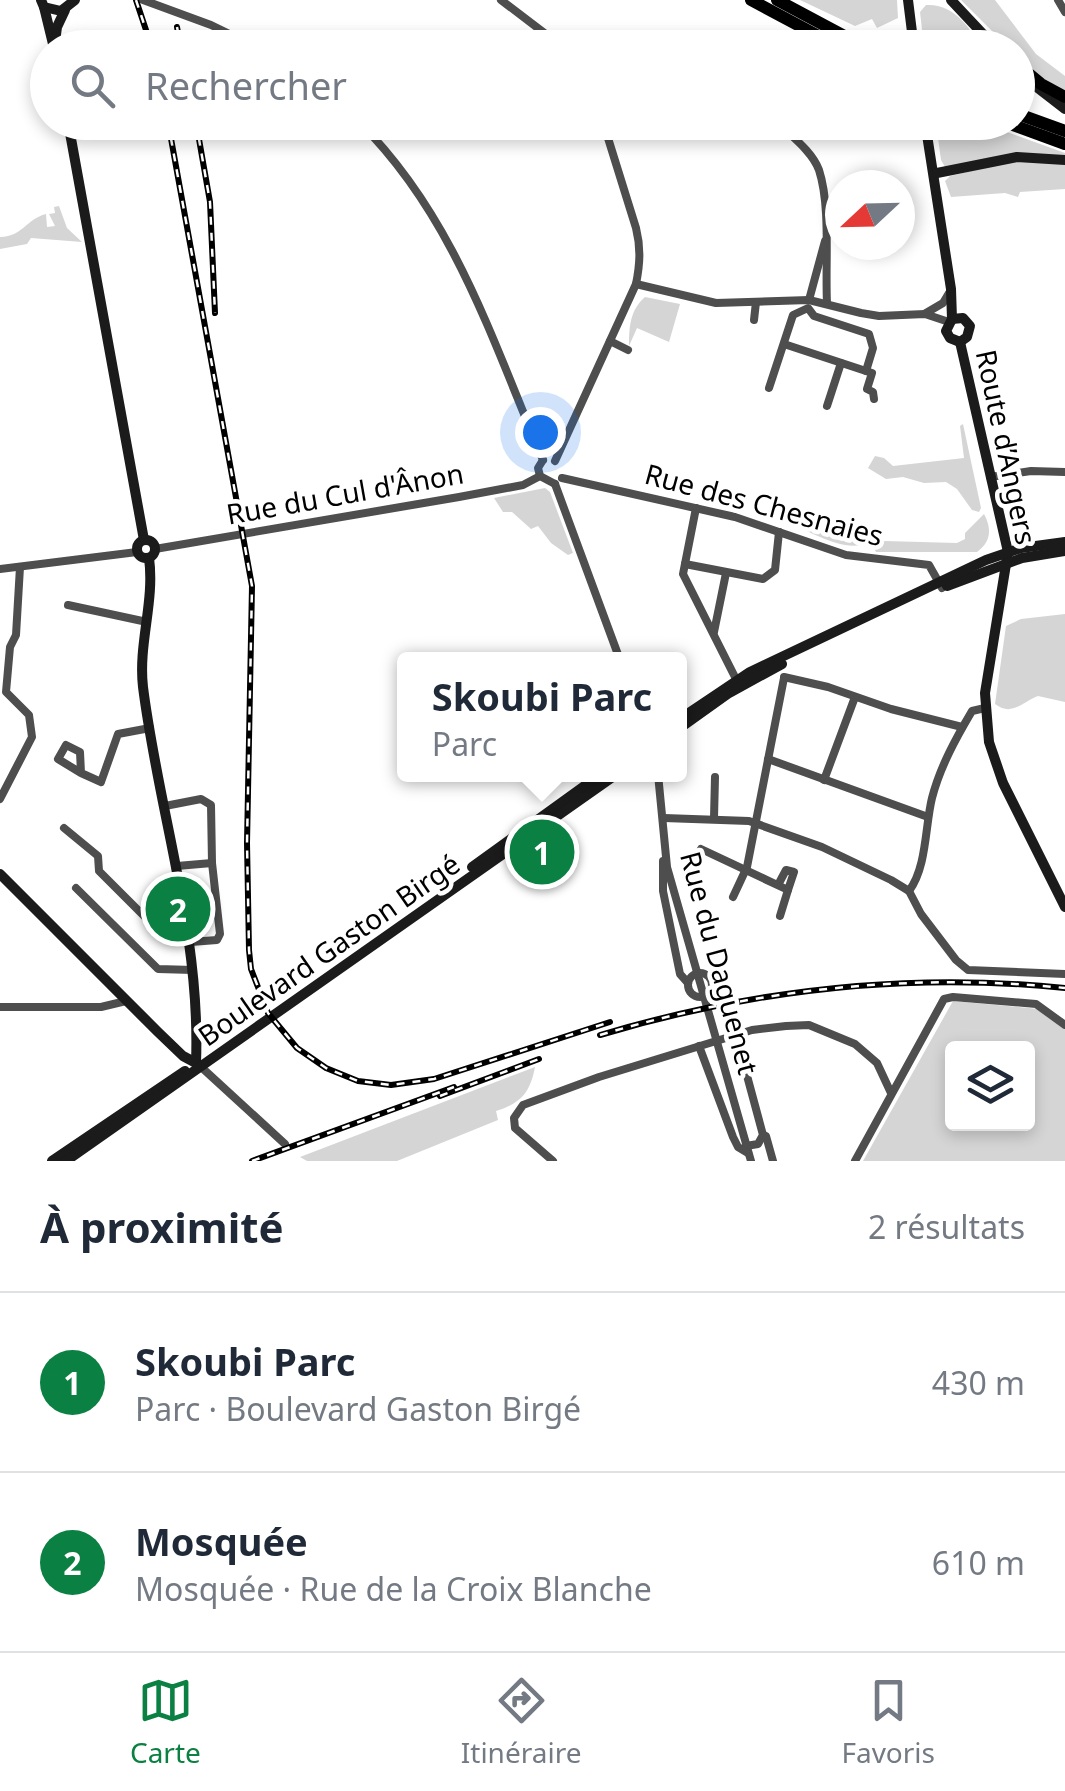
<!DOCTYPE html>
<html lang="fr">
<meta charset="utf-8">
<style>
:root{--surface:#fff;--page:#f2f2f3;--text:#1f2937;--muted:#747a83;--line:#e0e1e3;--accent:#0b8043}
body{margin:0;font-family:"Noto Sans",sans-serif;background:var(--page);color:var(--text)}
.controls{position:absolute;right:30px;bottom:30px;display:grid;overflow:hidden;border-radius:10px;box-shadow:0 5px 15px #0003}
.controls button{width:90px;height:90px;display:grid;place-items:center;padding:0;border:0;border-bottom:2px solid var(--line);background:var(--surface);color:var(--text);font:50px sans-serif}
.compass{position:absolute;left:825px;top:170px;width:90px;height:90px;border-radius:50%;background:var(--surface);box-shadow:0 5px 15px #0003;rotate:248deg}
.you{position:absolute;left:540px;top:432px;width:35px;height:35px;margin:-25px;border:8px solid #fff;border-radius:50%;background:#1a73e8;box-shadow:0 0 0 15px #1a73e833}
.badge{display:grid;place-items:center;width:65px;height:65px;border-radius:50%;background:var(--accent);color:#fff;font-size:32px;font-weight:700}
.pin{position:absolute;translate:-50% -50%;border:5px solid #fff;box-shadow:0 2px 10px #0006}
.popup{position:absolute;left:397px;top:652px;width:290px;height:130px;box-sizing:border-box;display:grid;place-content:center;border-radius:10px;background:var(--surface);filter:drop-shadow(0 2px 8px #0005);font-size:32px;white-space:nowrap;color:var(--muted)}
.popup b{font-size:38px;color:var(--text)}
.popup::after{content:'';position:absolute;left:50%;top:100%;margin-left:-20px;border:20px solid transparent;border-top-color:var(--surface)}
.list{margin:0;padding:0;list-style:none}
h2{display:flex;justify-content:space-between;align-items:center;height:130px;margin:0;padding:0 40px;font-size:42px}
h2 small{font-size:32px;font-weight:400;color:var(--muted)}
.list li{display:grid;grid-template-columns:65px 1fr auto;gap:30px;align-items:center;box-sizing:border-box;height:180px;padding:0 40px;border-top:2px solid var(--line)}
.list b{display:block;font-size:38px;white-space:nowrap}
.list p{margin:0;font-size:32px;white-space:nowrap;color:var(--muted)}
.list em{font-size:32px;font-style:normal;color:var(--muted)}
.icon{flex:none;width:55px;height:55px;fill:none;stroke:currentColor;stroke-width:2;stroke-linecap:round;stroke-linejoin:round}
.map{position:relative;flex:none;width:1065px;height:1161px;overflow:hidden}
.search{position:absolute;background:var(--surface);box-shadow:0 5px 15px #0003;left:30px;right:30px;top:30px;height:110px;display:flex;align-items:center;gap:25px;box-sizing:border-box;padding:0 35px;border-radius:55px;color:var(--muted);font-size:38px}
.sheet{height:490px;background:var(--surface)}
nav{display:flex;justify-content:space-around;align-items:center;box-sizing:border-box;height:140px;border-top:2px solid var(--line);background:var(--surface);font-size:28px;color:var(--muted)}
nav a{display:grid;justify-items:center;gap:5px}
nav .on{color:var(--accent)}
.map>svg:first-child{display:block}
.green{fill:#d5d5d5;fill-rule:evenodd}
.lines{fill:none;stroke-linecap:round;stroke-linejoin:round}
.street{stroke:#4e4e4e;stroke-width:8}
.secondary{stroke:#1b1b1b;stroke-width:10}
.highway{stroke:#000;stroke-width:12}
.rail-casing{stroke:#000;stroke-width:6}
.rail{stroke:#fff;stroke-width:2.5;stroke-dasharray:8;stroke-linecap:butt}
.labels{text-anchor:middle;stroke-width:9;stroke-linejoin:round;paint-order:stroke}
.street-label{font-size:28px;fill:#000;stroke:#fff}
</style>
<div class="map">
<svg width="1065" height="1161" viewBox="0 0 1065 1161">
<rect width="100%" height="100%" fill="#fff"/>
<g class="green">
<polygon points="800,0 897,0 898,18 877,28 872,19 855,26"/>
<polygon points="961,0 995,0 1036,54 1065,76 1065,92 1035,73 1018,58 1018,48 1008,47"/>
<path d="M926,5c26,-2 44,21 54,42h-56l-4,-35z"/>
<polygon points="936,123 982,123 1065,153 1065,157 945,167 941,160"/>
<polygon points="1014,161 1065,164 1065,189 1020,192 1018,197 1005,193 951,197 945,181 950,176"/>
<path d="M59,206l8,22 15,14 -51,-4 -4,6 -27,5v-12c24,-1 26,-18 46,-23l1,13 8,-1 -6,-12 6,-1 -1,-6z"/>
<path d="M645,297l35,7 -11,38 -32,-14 -8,18c0,-19 1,-36 16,-49z"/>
<polygon points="963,424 981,508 979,512 972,510 957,489 946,482 924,483 903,477 886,479 868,468 875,456 884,458 893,466 964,458 960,426"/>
<polygon points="545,488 550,492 573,553 568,555 551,543 538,526 531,529 512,512 503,512 494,498"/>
<path d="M792,507l51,21 20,-3 14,11c-24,24 -60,-3 -88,-12l-4,-5z"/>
<path d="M984,514c8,15 7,28 -7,38h-101l-2,-4 10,-7 73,2 8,-4v-6z"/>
<path d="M1065,614v88l-27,-6c-16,6 -26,21 -43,8l11,-78 15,-7z"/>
<path d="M953,1001l86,8 26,21v131h-202zM952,1048h76v76h-76z"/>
<path d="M535,1067c-5,26 -14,36 -39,44l2,9 -101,41h-90l-7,-4z"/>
</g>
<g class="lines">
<g class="street">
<polyline points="143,0 211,25 258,48"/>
<polyline points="501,0 564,48"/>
<polyline points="1058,0 1065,12"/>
<path d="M359,122c95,94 133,218 184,338"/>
<path d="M777,122c14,14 35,29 42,48 12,37 6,94 8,133"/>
<polyline points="636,284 716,303 809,300 861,313 879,316 925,314 949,322"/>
<polyline points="809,300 825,241"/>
<polyline points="926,313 943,303 949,293"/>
<polyline points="754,320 756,302"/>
<polyline points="610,341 628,350"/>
<polyline points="784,344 872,373 867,389 873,392 874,399"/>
<polyline points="769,388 793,315 808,308 814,316 869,334 873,348 866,371"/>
<polyline points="827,406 841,363"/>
<polyline points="543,460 538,468 540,476 555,484"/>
<path d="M555,461l81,-177c4,-20 5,-36 0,-56l-33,-106"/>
<polyline points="990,477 1031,471 1065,472"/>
<polyline points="562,478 735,517 846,555 929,565 942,588"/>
<polyline points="555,484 620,660"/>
<polyline points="696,508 683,574 738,683"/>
<polyline points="155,549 459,497 523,485 540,476"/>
<polyline points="685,564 763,579 775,570 779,532"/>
<polyline points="0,569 137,552"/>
<polyline points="68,605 147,622"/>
<polyline points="714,632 726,573"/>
<polyline points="784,677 828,687 891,709 962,727"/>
<polyline points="768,759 928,817"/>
<polyline points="81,773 58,759 66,745 80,752 81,773 101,782 118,734 150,728"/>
<polyline points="658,774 667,867 751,1161"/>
<polyline points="824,780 855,697"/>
<polyline points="0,799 32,737 29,715 6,692 10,647 16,635 20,567"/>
<polyline points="165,806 201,799 211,805 212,863 220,934 217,940 191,942"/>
<polyline points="664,818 749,821 822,847 891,880 909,891 921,914 956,960 968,970 1065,974"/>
<polyline points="714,818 715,777"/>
<polyline points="64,828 98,856 99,871 159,931 184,941 191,940"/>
<polyline points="696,859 701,849 788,890 794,872 786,870 778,885"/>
<polyline points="663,861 663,891 680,974 688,983"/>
<polyline points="177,866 212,863"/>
<polyline points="76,888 158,969 193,970"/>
<path d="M909,891c18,-24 16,-65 23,-93 8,-31 24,-60 40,-87l13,-3"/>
<polyline points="733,897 747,867 784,678"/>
<polyline points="780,916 788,890"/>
<circle cx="700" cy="985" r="12"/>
<polyline points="0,1007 101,1007 126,1001"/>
<polyline points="736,1035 763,1135 758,1144 746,1146"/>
<polyline points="699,1046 733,1137 738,1147 748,1153"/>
<polyline points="200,1066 285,1144"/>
<polyline points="763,1135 766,1136 773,1161"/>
<polyline points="553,1161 515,1128 514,1118 523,1105 599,1077 752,1030 786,1026 809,1025 855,1044 877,1063 891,1093"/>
<polyline points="855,1161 944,999 953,997 1036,1004 1065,1025"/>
</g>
<g class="secondary">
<polyline points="41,0 44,7 61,11 75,0"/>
<polyline points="908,0 914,48"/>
<polyline points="951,0 996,48"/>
<polyline points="44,7 54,48"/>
<polyline points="55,42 57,27 65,10"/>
<polyline points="1034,85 1065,109"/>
<polyline points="68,122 144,540"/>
<polyline points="925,122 951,289 952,319 946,331 950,338 960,342"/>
<polyline points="937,173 1017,157 1065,160"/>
<polyline points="952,319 963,318 970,326 967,337 960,342"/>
<polyline points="960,342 1008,552 985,693 989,742 1003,783 1065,907"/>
<circle cx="146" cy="549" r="9"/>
<path d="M149,558c6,43 -11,86 -6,129 16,127 58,246 53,376"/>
<polyline points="947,586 1022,558 1065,551"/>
<polyline points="680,719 750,672 986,560 1021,548 1065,542"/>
<polyline points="680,728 729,693 782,664"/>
<polyline points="472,867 601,774"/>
<polyline points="0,874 158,1032 183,1056 196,1063"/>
<polyline points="52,1161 185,1071"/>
<polyline points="66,1161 617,774"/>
</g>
<g class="highway">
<polyline points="751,0 841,48"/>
<polyline points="777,0 867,48"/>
<polyline points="1018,65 1041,84 1065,97"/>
<polyline points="1018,114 1065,131"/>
<polyline points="1005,122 1065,144"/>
</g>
<g class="rail-casing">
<g id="rail">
<polyline points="136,0 152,48"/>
<polyline points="177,27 181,48"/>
<polyline points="168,122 252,586 247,843 249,950 251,969 268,1013 297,1048 326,1068 358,1081 391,1085 434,1079 610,1022"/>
<polyline points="196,122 210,202 215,313"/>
<path d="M600,1035c151,-45 308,-63 465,-47"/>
<polyline points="440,1096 539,1059"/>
<polyline points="252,1161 454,1087"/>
</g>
</g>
<use href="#rail" class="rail"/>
</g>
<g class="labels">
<g class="street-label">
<text transform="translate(1006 447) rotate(78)" y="10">Route d’Angers</text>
<text transform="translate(345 494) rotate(-10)" y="10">Rue du Cul d'Ânon</text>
<text transform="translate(764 505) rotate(15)" y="10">Rue des Chesnaies</text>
<text transform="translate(329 950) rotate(-35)" y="10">Boulevard Gaston Birgé</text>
<text transform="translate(719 963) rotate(75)" y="10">Rue du Daguenet</text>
</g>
</g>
</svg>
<div class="controls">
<button><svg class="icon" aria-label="layers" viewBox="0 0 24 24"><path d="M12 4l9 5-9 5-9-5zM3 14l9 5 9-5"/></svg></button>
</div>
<svg class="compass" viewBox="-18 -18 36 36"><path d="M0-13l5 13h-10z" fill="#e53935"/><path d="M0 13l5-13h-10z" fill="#747a83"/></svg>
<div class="you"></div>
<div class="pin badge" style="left:542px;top:852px">1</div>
<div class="popup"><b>Skoubi Parc</b>Parc</div>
<div class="pin badge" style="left:178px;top:909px">2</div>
<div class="search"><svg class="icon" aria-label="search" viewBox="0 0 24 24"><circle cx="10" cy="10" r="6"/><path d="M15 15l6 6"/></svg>Rechercher</div>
</div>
<section class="sheet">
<h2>À proximité<small>2 résultats</small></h2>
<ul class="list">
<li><span class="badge">1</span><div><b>Skoubi Parc</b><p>Parc · Boulevard Gaston Birgé</p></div><em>430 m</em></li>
<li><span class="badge">2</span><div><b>Mosquée</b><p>Mosquée · Rue de la Croix Blanche</p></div><em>610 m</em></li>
</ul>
</section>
<nav>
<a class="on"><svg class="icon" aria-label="map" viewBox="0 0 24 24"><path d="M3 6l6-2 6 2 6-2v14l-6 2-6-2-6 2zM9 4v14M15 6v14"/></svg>Carte</a>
<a><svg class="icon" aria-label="directions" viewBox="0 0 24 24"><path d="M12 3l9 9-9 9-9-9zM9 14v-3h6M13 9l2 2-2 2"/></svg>Itinéraire</a>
<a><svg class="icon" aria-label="saved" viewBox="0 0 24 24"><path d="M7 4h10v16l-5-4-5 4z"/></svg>Favoris</a>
</nav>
